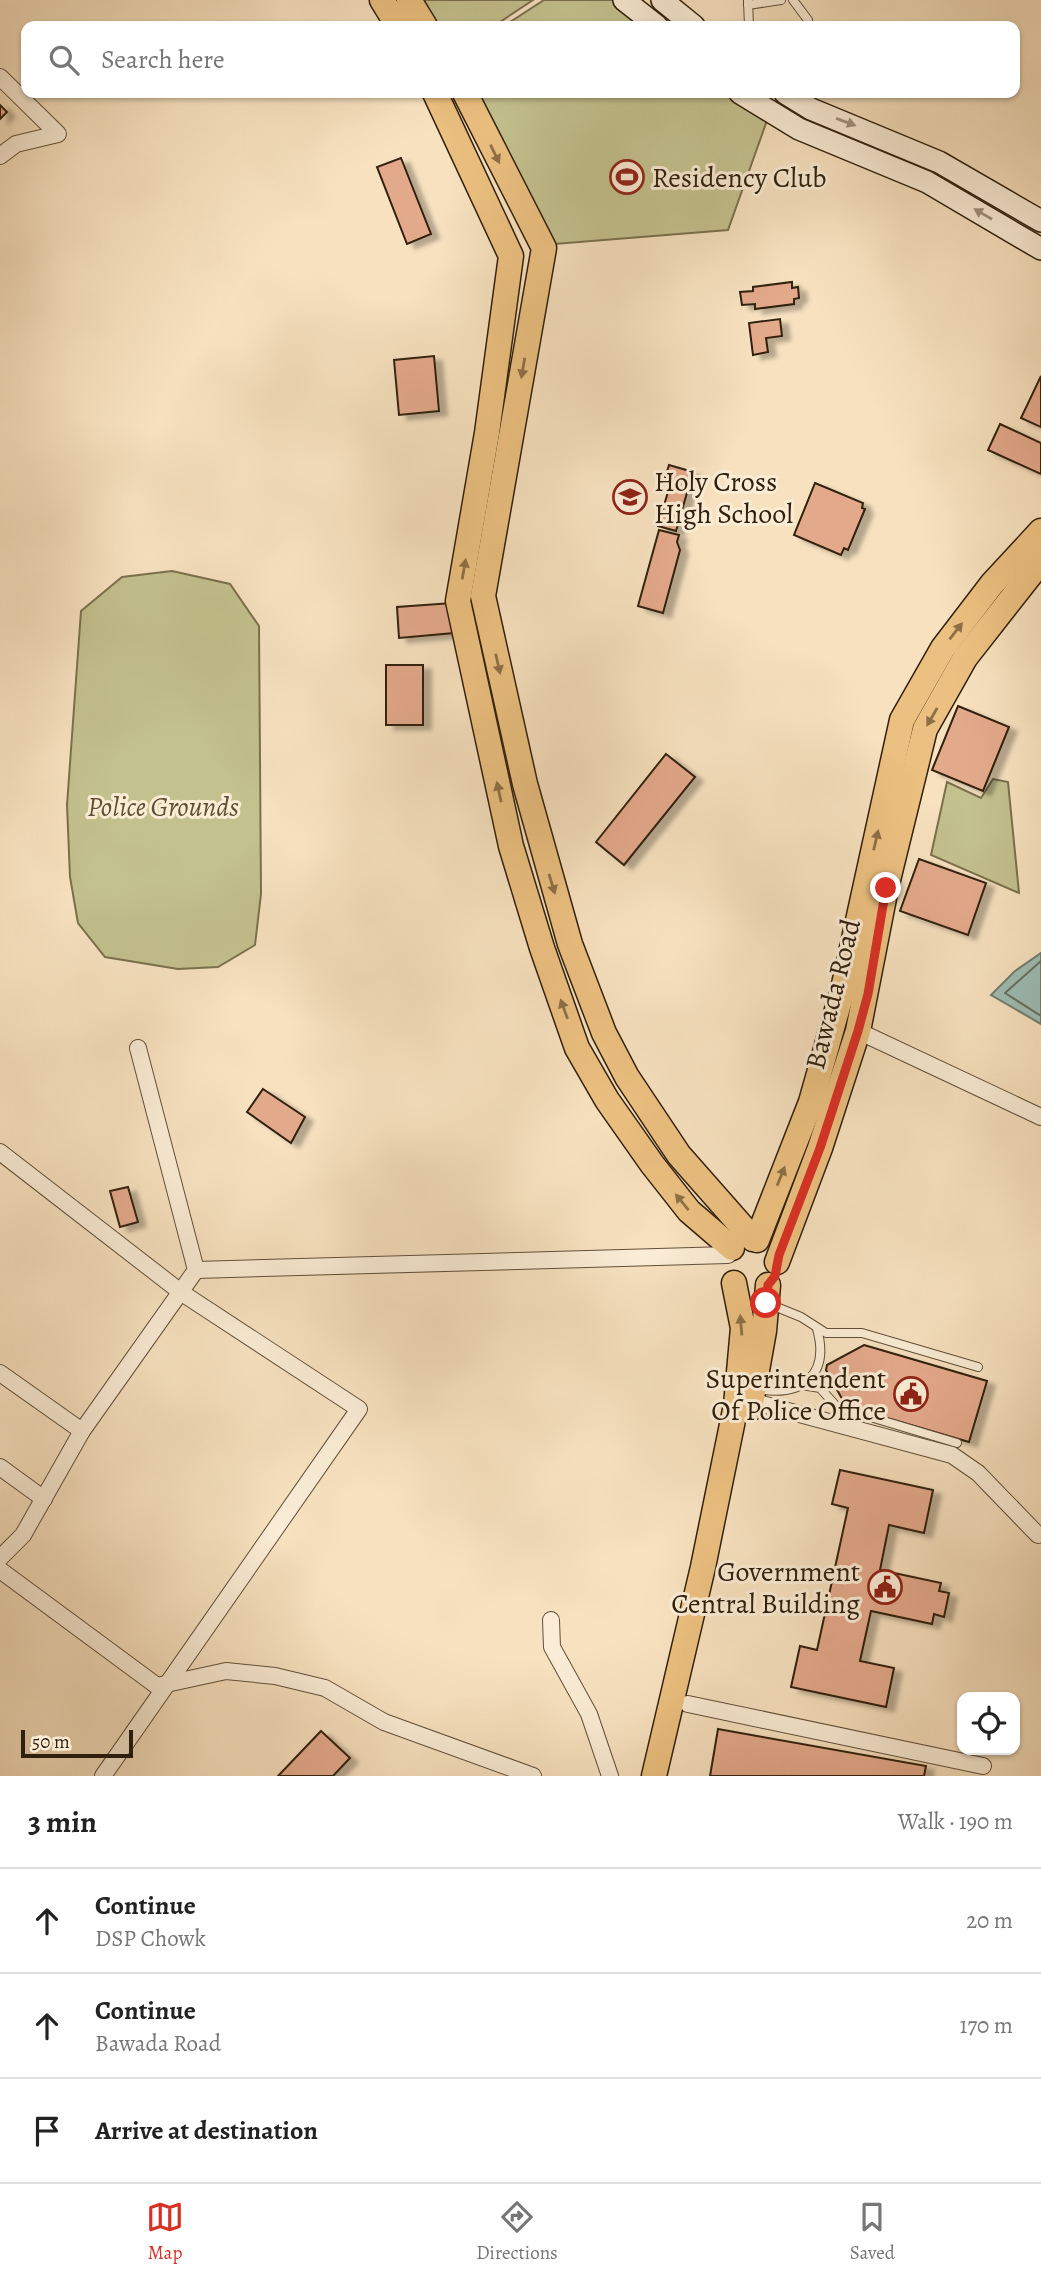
<!DOCTYPE html>
<meta charset="utf-8">
<style>
:root{--surface:#fff;--page:#f2f2f2;--text:#222;--muted:#767676;--line:#e0e0e0;--accent:#d93025}
body{margin:0;font-family:Alegreya,serif;background:var(--page);color:var(--text)}
.controls{position:absolute;right:21px;bottom:21px;display:grid;overflow:hidden;border-radius:14px;box-shadow:0 2px 5px #0004}
.controls button{width:63px;height:63px;display:grid;place-items:center;padding:0;border:0;border-bottom:2px solid var(--line);background:var(--surface);color:var(--text);font:35px sans-serif}
.scale{position:absolute;left:21px;bottom:18px;width:112px;box-sizing:border-box;padding-left:7px;border:4px solid #31200d;border-top:0;font-size:19px;line-height:24px;white-space:nowrap;color:#31200d;-webkit-text-stroke:5px #faecd5;paint-order:stroke}
.stop{position:absolute;width:21px;height:21px;margin:-16px;border:5px solid #d93025;border-radius:50%;background:#fff}
.stop.end{background:#d93025;border-color:#fff;box-shadow:0 2px 7px #0008}
.list{margin:0;padding:0;list-style:none}
h2{display:flex;justify-content:space-between;align-items:center;height:91px;margin:0;padding:0 28px;font-size:30px}
h2 small{font-size:23px;font-weight:400;color:var(--muted)}
.list li{display:grid;grid-template-columns:46px 1fr auto;gap:21px;align-items:center;box-sizing:border-box;height:105px;padding:0 28px;border-top:2px solid var(--line)}
.list b{display:block;font-size:26px;white-space:nowrap}
.list p{margin:0;font-size:23px;white-space:nowrap;color:var(--muted)}
.list em{font-size:23px;font-style:normal;color:var(--muted)}
.icon{flex:none;width:38px;height:38px;fill:none;stroke:currentColor;stroke-width:2;stroke-linecap:round;stroke-linejoin:round}
.map{position:relative;flex:none;width:1041px;height:1776px;overflow:hidden}
.search{position:absolute;background:var(--surface);box-shadow:0 2px 5px #0004;left:21px;right:21px;top:21px;height:77px;display:flex;align-items:center;gap:18px;box-sizing:border-box;padding:0 24px;border-radius:14px;color:var(--muted);font-size:26px}
.sheet{height:406px;background:var(--surface)}
nav{display:flex;justify-content:space-around;align-items:center;box-sizing:border-box;height:98px;border-top:2px solid var(--line);background:var(--surface);font-size:19px;color:var(--muted)}
nav a{display:grid;justify-items:center;gap:4px}
nav .on{color:var(--accent)}
.map>svg:first-child{display:block}
.green{fill:#c3c18e;stroke:#7a704e;stroke-width:2}
.water{fill:#9dbdb4;stroke:#727e71;stroke-width:2}
.lines{fill:none;stroke-linecap:round;stroke-linejoin:round}
.shore{stroke:#676e60;stroke-width:2}
.building{fill:#e3a98b;stroke:#31200d;stroke-width:2;filter:url(#shadow)}
.service-casing{stroke:#62503a;stroke-width:10}
.minor-casing{stroke:#62503a;stroke-width:18}
.secondary-casing{stroke:#31200d;stroke-width:24}
.primary-casing{stroke:#31200d;stroke-width:27}
.service{stroke:#faecd5;stroke-width:8}
.minor{stroke:#faecd5;stroke-width:16}
.secondary{stroke:#faecd5;stroke-width:21}
.primary{stroke:#ecc080;stroke-width:24}
.oneway{fill:#a0907b}
.oneway2{fill:#8e7046}
.route{stroke:#d93025;stroke-width:9}
.labels{text-anchor:middle;stroke-width:6;stroke-linejoin:round;paint-order:stroke}
.poi-label{font-size:28px;fill:#31200d;stroke:#faecd5;text-anchor:start}
.park-label{font-size:28px;font-style:italic;fill:#5d5034;stroke:#faecd5}
.street-label{font-size:28px;fill:#31200d;stroke:#faecd5}
</style>
<div class="map">
<svg width="1041" height="1776" viewBox="0 0 1041 1776">
<defs>
<filter id="shadow"><feDropShadow dx="8" dy="4.5" stdDeviation="2" flood-color="#0004"/></filter>
</defs>
<rect width="100%" height="100%" fill="#f7e1bf"/>
<filter id="stains"><feTurbulence type="fractalNoise" baseFrequency=".00286" numOctaves="4"/><feColorMatrix values="0 0 0 0 .2 0 0 0 0 .09 0 0 0 0 .02 0 0 0 .5 -.17"/></filter>
<radialGradient id="worn" r=".72"><stop offset=".6" stop-color="#630" stop-opacity="0"/><stop offset="1" stop-color="#630" stop-opacity=".3"/></radialGradient>
<g class="green">
<polygon points="409,0 533,0 494,26 425,26"/>
<polygon points="544,0 624,0 656,26 504,26"/>
<polygon points="463,93 740,93 770,112 728,230 542,245"/>
<polygon points="172,571 230,584 259,626 261,894 255,945 218,967 178,969 105,957 78,923 70,877 67,805 81,611 122,577"/>
<polygon points="993,779 1008,782 1019,893 931,855 947,782 981,798"/>
</g>
<polygon class="water" points="1041,953 1041,1024 991,995 1015,971"/>
<g class="lines">
<polyline class="shore" points="1041,961 1005,993 1041,1016"/>
</g>
<g class="building">
<polygon points="0,105 7,112 0,119"/>
<polygon points="401,158 431,234 407,244 377,167"/>
<polygon points="792,282 792,288 798,287 799,298 794,299 794,304 755,309 755,304 742,305 740,292 753,291 753,287"/>
<polygon points="780,319 782,336 766,338 768,352 753,355 749,323"/>
<polygon points="434,356 439,411 399,415 394,360"/>
<polygon points="1041,376 1041,427 1021,418"/>
<polygon points="1000,424 1041,443 1041,474 988,450"/>
<polygon points="669,465 693,472 676,531 658,526 670,485 664,481"/>
<polygon points="815,483 863,503 862,508 865,509 848,550 844,548 841,555 794,535"/>
<polygon points="659,530 679,535 677,542 680,550 663,613 638,606"/>
<polygon points="452,603 454,633 399,638 397,607"/>
<rect x="386" y="665" width="37" height="60"/>
<polygon points="958,706 1009,727 983,791 932,770"/>
<polygon points="666,754 695,777 624,865 596,842"/>
<polygon points="919,859 986,883 968,935 900,911"/>
<polygon points="263,1089 305,1117 291,1143 247,1112"/>
<polygon points="128,1187 138,1222 120,1227 110,1191"/>
<polygon points="864,1345 987,1381 969,1442 846,1406 826,1370 827,1365"/>
<polygon points="840,1470 933,1490 924,1533 889,1525 880,1570 941,1583 939,1591 949,1593 944,1617 934,1614 932,1624 871,1611 860,1661 894,1668 886,1707 791,1687 800,1646 817,1650 848,1508 832,1504"/>
<polygon points="718,1729 926,1766 924,1776 710,1776"/>
<polygon points="321,1731 350,1758 333,1776 278,1776"/>
</g>
<g class="lines">
<g class="service-casing">
<g id="service">
<polyline points="793,0 808,20 807,26"/>
<polyline points="748,1 749,26"/>
<polyline points="748,5 781,0"/>
<polyline points="769,1304 801,1317 826,1333 862,1333 978,1367"/>
<polyline points="802,1385 820,1388 837,1407 957,1443"/>
<path d="M758,1389c44,8 72,-14 59,-60"/>
</g>
</g>
<g class="minor-casing">
<g id="minor">
<polyline points="0,77 58,134 16,144 0,156"/>
<polyline points="858,1031 1041,1117"/>
<polyline points="0,1152 182,1293 359,1409 103,1776"/>
<polyline points="196,1270 728,1255"/>
<polyline points="0,1373 82,1431"/>
<polyline points="751,1401 952,1455 978,1473 1038,1535"/>
<polyline points="0,1467 44,1499"/>
<polyline points="0,1558 23,1535 82,1431 196,1270 138,1048"/>
<polyline points="0,1570 157,1686 226,1671 275,1676 325,1688 384,1722 533,1776"/>
<polyline points="551,1620 552,1647 589,1714 610,1776"/>
<polyline points="688,1704 983,1766"/>
</g>
</g>
<g class="secondary-casing">
<g id="secondary">
<polyline points="624,0 657,26"/>
<polyline points="662,0 694,26"/>
<polyline points="740,93 799,129 927,182 1041,249"/>
<polyline points="785,93 811,109 939,162 1041,221"/>
</g>
</g>
<g class="primary-casing">
<g id="primary">
<polyline points="382,0 398,26"/>
<polyline points="409,0 425,26"/>
<polyline points="435,93 511,256 487,433 458,601 511,846 542,948 577,1048 607,1100 652,1164 689,1211 732,1248"/>
<polyline points="465,93 544,248 483,596 525,784 570,944 604,1033 627,1077 679,1155 753,1239"/>
<polyline points="757,1240 811,1102 843,989 902,720 943,648 992,584 1041,531"/>
<polyline points="777,1262 820,1148 858,1031 886,888 925,729 965,658 1041,561"/>
<polyline points="750,1409 764,1331 768,1285"/>
<polyline points="654,1776 703,1567 736,1405 743,1328 734,1283"/>
</g>
</g>
<use href="#service" class="service"/>
<use href="#minor" class="minor"/>
<use href="#secondary" class="secondary"/>
<use href="#primary" class="primary"/>
</g>
<defs><path id="oneway-solid" d="M-6-.8H1V-3.2L6.5 0L1 3.2V.8H-6Z" transform="scale(1.75)"/></defs>
<g class="oneway">
<use href="#oneway-solid" transform="translate(846 122) rotate(20)"/>
<use href="#oneway-solid" transform="translate(983 214) rotate(-150)"/>
</g>
<g class="oneway2">
<use href="#oneway-solid" transform="translate(495 154) rotate(64)"/>
<use href="#oneway-solid" transform="translate(523 368) rotate(100)"/>
<use href="#oneway-solid" transform="translate(464 569) rotate(-80)"/>
<use href="#oneway-solid" transform="translate(956 631) rotate(-52)"/>
<use href="#oneway-solid" transform="translate(498 664) rotate(77)"/>
<use href="#oneway-solid" transform="translate(932 717) rotate(120)"/>
<use href="#oneway-solid" transform="translate(499 792) rotate(-102)"/>
<use href="#oneway-solid" transform="translate(876 840) rotate(-77)"/>
<use href="#oneway-solid" transform="translate(552 884) rotate(73)"/>
<use href="#oneway-solid" transform="translate(564 1009) rotate(-110)"/>
<use href="#oneway-solid" transform="translate(781 1176) rotate(-68)"/>
<use href="#oneway-solid" transform="translate(682 1202) rotate(-129)"/>
<use href="#oneway-solid" transform="translate(741 1325) rotate(-95)"/>
</g>
<g class="lines">
<polyline class="route" points="766,1303 768,1285 775,1276 779,1255 820,1148 858,1031 868,994 886,888"/>
</g>
<defs>
<g id="stadium-ring" transform="scale(1.75)"><circle r="9.5" fill="#faecd5" stroke="#8f2418" stroke-width="1.5"/><path d="M0-5a6.5 5 0 1 0 0 10a6.5 5 0 1 0 0-10ZM-3.5-1.8h7v3.6h-7Z" fill="#8f2418"/></g>
<g id="school-ring" transform="scale(1.75)"><circle r="9.5" fill="#faecd5" stroke="#8f2418" stroke-width="1.5"/><path d="M0-5L7-2L0 1L-7-2ZM-4 1L0 2.5L4 1V4Q0 6-4 4Z" fill="#8f2418"/></g>
<g id="civic-ring" transform="scale(1.75)"><circle r="9.5" fill="#faecd5" stroke="#8f2418" stroke-width="1.5"/><path d="M-.6-6.5H3V-4.5H.6V-3L4-1V1h2V6H-6V1h2V-1L-.6-3ZM-1.2 2.5V6h2.4V2.5Z" fill="#8f2418"/></g>
</defs>
<g fill-rule="evenodd">
<use href="#stadium-ring" x="627" y="177"/>
<use href="#school-ring" x="630" y="497"/>
<use href="#civic-ring" x="911" y="1394"/>
<use href="#civic-ring" x="885" y="1587"/>
</g>
<g class="labels">
<g class="poi-label">
<text x="652" y="187">Residency Club</text>
<text x="654" y="491">Holy Cross<tspan x="654" dy="32">High School</tspan></text>
<text x="886" y="1388" text-anchor="end">Superintendent<tspan x="886" dy="32">Of Police Office</tspan></text>
<text x="860" y="1581" text-anchor="end">Government<tspan x="860" dy="32">Central Building</tspan></text>
</g>
<g class="park-label">
<text x="163" y="816">Police Grounds</text>
</g>
<g class="street-label">
<text transform="translate(832 994) rotate(-76)" y="10">Bawada Road</text>
</g>
</g>
<rect width="100%" height="100%" filter="url(#stains)"/>
<rect width="100%" height="100%" fill="url(#worn)"/>
</svg>
<div class="controls">
<button><svg class="icon" aria-label="locate" viewBox="0 0 24 24"><circle cx="12" cy="12" r="6"/><path d="M12 2v4M12 18v4M2 12h4M18 12h4"/></svg></button>
</div>
<div class="scale">50 m</div>
<div class="stop" style="left:766px;top:1303px"></div>
<div class="stop end" style="left:886px;top:888px"></div>
<div class="search"><svg class="icon" aria-label="search" viewBox="0 0 24 24"><circle cx="10" cy="10" r="6"/><path d="M15 15l6 6"/></svg>Search here</div>
</div>
<section class="sheet">
<h2>3 min<small>Walk · 190 m</small></h2>
<ul class="list">
<li><svg class="icon" aria-label="ahead" viewBox="0 0 24 24"><path d="M12 20V5M6 11l6-6 6 6"/></svg><div><b>Continue</b><p>DSP Chowk</p></div><em>20 m</em></li>
<li><svg class="icon" aria-label="ahead" viewBox="0 0 24 24"><path d="M12 20V5M6 11l6-6 6 6"/></svg><div><b>Continue</b><p>Bawada Road</p></div><em>170 m</em></li>
<li><svg class="icon" aria-label="arrive" viewBox="0 0 24 24"><path d="M6 21V4h12l-3 4 3 4H6"/></svg><div><b>Arrive at destination</b></div></li>
</ul>
</section>
<nav>
<a class="on"><svg class="icon" aria-label="map" viewBox="0 0 24 24"><path d="M3 6l6-2 6 2 6-2v14l-6 2-6-2-6 2zM9 4v14M15 6v14"/></svg>Map</a>
<a><svg class="icon" aria-label="directions" viewBox="0 0 24 24"><path d="M12 3l9 9-9 9-9-9zM9 14v-3h6M13 9l2 2-2 2"/></svg>Directions</a>
<a><svg class="icon" aria-label="saved" viewBox="0 0 24 24"><path d="M7 4h10v16l-5-4-5 4z"/></svg>Saved</a>
</nav>
